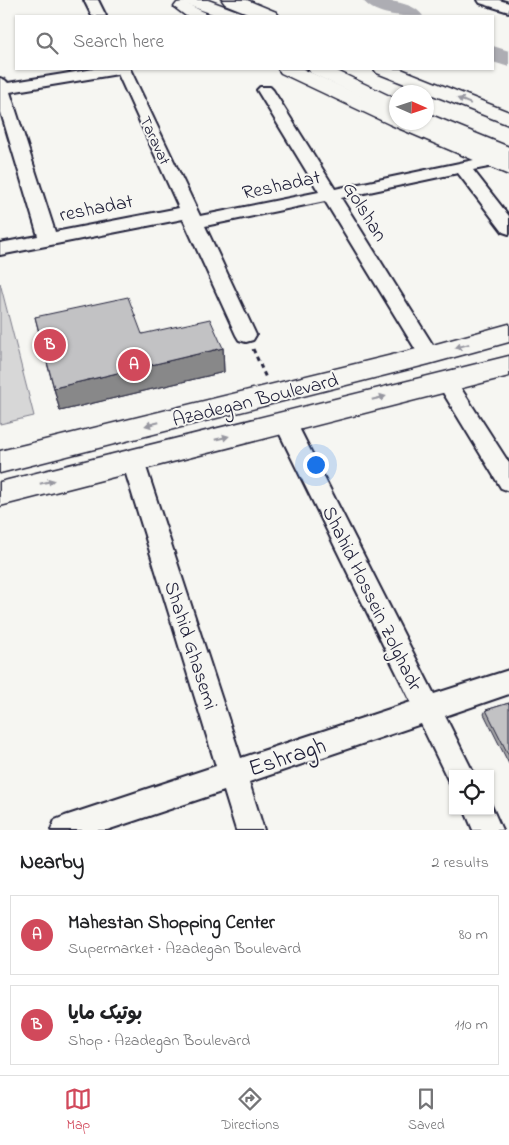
<!DOCTYPE html>
<meta charset="utf-8">
<style>
:root{--surface:#fff;--page:#f2f2f2;--text:#202124;--muted:#757577;--line:#e0e0e0;--accent:#d1495b}
body{margin:0;font-family:"Indie Flower","Playpen Sans Arabic",sans-serif;background:var(--page);color:var(--text)}
.controls{position:absolute;right:15px;bottom:15px;display:grid;overflow:hidden;border-radius:0px;box-shadow:0 1px 4px #0004}
.controls button{width:45px;height:45px;display:grid;place-items:center;padding:0;border:0;border-bottom:1px solid var(--line);background:var(--surface);color:var(--text);font:25px sans-serif}
.compass{position:absolute;left:389px;top:85px;width:45px;height:45px;border-radius:50%;background:var(--surface);box-shadow:0 1px 4px #0004;rotate:93deg}
.you{position:absolute;left:315px;top:464px;width:18px;height:18px;margin:-12px;border:4px solid #fff;border-radius:50%;background:#1a73e8;box-shadow:0 0 0 8px #1a73e833}
.badge{display:grid;place-items:center;width:32px;height:32px;border-radius:50%;background:var(--accent);color:#fff;font-size:16px;font-weight:700}
.pin{position:absolute;translate:-50% -50%;border:2px solid #fff;box-shadow:0 1px 5px #0006}
.list{margin:0;padding:0;list-style:none}
h2{display:flex;justify-content:space-between;align-items:center;height:65px;margin:0;padding:0 20px;font-size:21px}
h2 small{font-size:16px;font-weight:400;color:var(--muted)}
.list li{display:grid;grid-template-columns:32px 1fr auto;gap:15px;align-items:center;box-sizing:border-box;height:80px;margin:0 10px 10px;padding:0 10px;border:1px solid var(--line);border-radius:0px}
.list b{display:block;font-size:19px;white-space:nowrap}
.list p{margin:0;font-size:16px;white-space:nowrap;color:var(--muted)}
.list em{font-size:16px;font-style:normal;color:var(--muted)}
.icon{flex:none;width:28px;height:28px;fill:none;stroke:currentColor;stroke-width:2;stroke-linecap:round;stroke-linejoin:round}
.map{position:relative;flex:none;width:509px;height:830px;overflow:hidden}
.search{position:absolute;background:var(--surface);box-shadow:0 1px 4px #0004;left:15px;right:15px;top:15px;height:55px;display:flex;align-items:center;gap:12px;box-sizing:border-box;padding:0 18px;border-radius:0px;color:var(--muted);font-size:19px}
.sheet{height:245px;background:var(--surface)}
nav{display:flex;justify-content:space-around;align-items:center;box-sizing:border-box;height:70px;border-top:1px solid var(--line);background:var(--surface);font-size:14px;color:var(--muted)}
nav a{display:grid;justify-items:center;gap:2px}
nav .on{color:var(--accent)}
.map>svg:first-child{display:block}
.green{fill:#d7d7d7;stroke:#7c7c89}
.lines{fill:none;stroke-linecap:round;stroke-linejoin:round}
.river{fill:#adadb3;fill-rule:evenodd}
.minor-casing{stroke:#22223b;stroke-width:4}
.secondary-casing{stroke:#22223b;stroke-width:3}
.primary-casing{stroke:#22223b;stroke-width:3}
.path{stroke:#22223b;stroke-width:3;stroke-dasharray:4.5 4;stroke-linecap:butt}
.minor{fill:#f6f6f2;fill-rule:evenodd}
.secondary{fill:#f6f6f2;fill-rule:evenodd}
.primary{fill:#f6f6f2;fill-rule:evenodd}
.wall{fill:#a7a7a9;stroke:#22223b}
.shaded-wall{fill:#888889;stroke:#22223b}
.building{fill:#c2c2c4;stroke:#22223b}
.oneway{fill:#9797a0}
.labels{text-anchor:middle;stroke-width:4;stroke-linejoin:round;paint-order:stroke}
.far-street-label{font-size:16px;fill:#22223b;stroke:#f6f6f2}
.street-label{font-size:20px;fill:#22223b;stroke:#f6f6f2}
.near-street-label{font-size:24px;fill:#22223b;stroke:#f6f6f2}
</style>
<div class="map">
<svg width="509" height="830" viewBox="0 0 509 830">
<rect width="100%" height="100%" fill="#f6f6f2"/>
<filter id="ink" filterUnits="userSpaceOnUse"><feTurbulence type="fractalNoise" baseFrequency=".02" numOctaves="2"/><feDisplacementMap in="SourceGraphic" scale="10" xChannelSelector="R" yChannelSelector="G"/><feConvolveMatrix kernelMatrix="1 2 1 2 8 2 1 2 1" color-interpolation-filters="sRGB"/></filter>
<g filter="url(#ink)">
<polygon class="green" points="0,283 34,416 0,424"/>
<g class="lines">
<g class="river">
<path d="M363,0c18,0 49,0 60,16 -18,1 -49,0 -60,-16z"/>
<polygon points="493,46 509,51 509,67 493,62"/>
</g>
<g class="minor-casing">
<g id="minor">
<polygon points="84,0 98,0 106,16 92,16"/>
<polygon points="478,0 499,0 509,3 509,12 480,3"/>
<path d="M94,69h36l70,147 119,-24 -62,-102 3,-3h10l3,3 62,99 158,-33 6,1 2,4 -2,4 -26,5 36,46v18l-6,-2 -45,-59 -117,25 95,152 3,5 -3,5 -7,2 -7,-2 -97,-159 -120,25 51,109 -3,5 -7,2 -7,-2 -3,-5 -53,-116 -183,36v-12l38,-7 -38,-127v-31l5,2 3,3zM118,74l61,134 -124,24 -45,-140z"/>
<polygon points="446,373 453,376 509,463 509,491 501,488 436,381 439,376"/>
<polygon points="285,414 293,416 296,422 434,694 509,670 509,694 445,716 474,774 453,774 453,785 450,784 421,724 249,782 264,830 236,830 224,791 107,830 51,830 55,820 65,816 216,766 122,461 125,455 133,452 141,455 144,461 241,758 411,702 274,422 277,416"/>
<polygon points="490,803 502,830 473,830 465,811 490,811"/>
</g>
</g>
<g class="secondary-casing">
<g id="secondary">
<polygon points="183,2 204,12 207,16 186,16 174,7 177,3"/>
<polygon points="278,69 303,69 396,112 396,122 422,122 509,160 509,175 389,124 281,73"/>
<polygon points="509,324 509,342 429,364 0,473 0,451 429,346"/>
<polygon points="509,356 509,376 0,506 0,482"/>
</g>
</g>
<g class="primary-casing">
<g id="primary">
<polygon points="182,0 208,0 240,12 243,16 218,16 185,4"/>
<polygon points="222,0 247,0 276,12 279,16 255,16 225,4"/>
<polygon points="308,69 333,69 396,99 396,112 389,110 311,73"/>
<polygon points="374,69 401,69 509,112 509,125 377,73"/>
<polygon points="426,113 509,147 509,161 419,123 426,122"/>
</g>
</g>
<polyline class="path" points="253,349 266,378"/>
<use href="#minor" class="minor"/>
<use href="#secondary" class="secondary"/>
<use href="#primary" class="primary"/>
</g>
<g class="wall">
<polygon points="35,317 142,334 223,348 224,372 60,411 41,341"/>
<polygon points="509,703 509,764 484,714 486,710"/>
</g>
<polygon class="shaded-wall" points="223,348 224,372 60,411 54,388"/>
<g class="building">
<polygon points="128,297 142,334 210,319 223,348 54,388 35,317"/>
<polygon points="509,703 509,756 486,710"/>
</g>
<defs><path id="oneway-solid" d="M-6-.8H1V-3.2L6.5 0L1 3.2V.8H-6Z" transform="scale(1.25)"/></defs>
<g class="oneway">
<use href="#oneway-solid" transform="translate(464 101) rotate(-158)"/>
<use href="#oneway-solid" transform="translate(462 346) rotate(164)"/>
<use href="#oneway-solid" transform="translate(379 398) rotate(-14)"/>
<use href="#oneway-solid" transform="translate(152 424) rotate(166)"/>
<use href="#oneway-solid" transform="translate(222 438) rotate(-14)"/>
<use href="#oneway-solid" transform="translate(47 482) rotate(-14)"/>
</g>
</g>
<g class="labels">
<g class="far-street-label">
<text transform="translate(156 140) rotate(65)" y="6">Taravat</text>
</g>
<g class="street-label">
<text transform="translate(281 184) rotate(-12)" y="7">Reshadat</text>
<text transform="translate(96 207) rotate(-11)" y="7">reshadat</text>
<text transform="translate(366 211) rotate(58)" y="7">Golshan</text>
<text transform="translate(255 399) rotate(-14)" y="7">Azadegan Boulevard</text>
<text transform="translate(373 598) rotate(64)" y="7">Shahid Hossein Zolghadr</text>
<text transform="translate(192 645) rotate(72)" y="7">Shahid Ghasemi</text>
</g>
<g class="near-street-label">
<text transform="translate(287 756) rotate(-18)" y="8">Eshragh</text>
</g>
</g>
</svg>
<div class="controls">
<button><svg class="icon" aria-label="locate" viewBox="0 0 24 24"><circle cx="12" cy="12" r="6"/><path d="M12 2v4M12 18v4M2 12h4M18 12h4"/></svg></button>
</div>
<svg class="compass" viewBox="-18 -18 36 36"><path d="M0-13l5 13h-10z" fill="#e53935"/><path d="M0 13l5-13h-10z" fill="#757577"/></svg>
<div class="you"></div>
<div class="pin badge" style="left:134px;top:365px">A</div>
<div class="pin badge" style="left:50px;top:345px">B</div>
<div class="search"><svg class="icon" aria-label="search" viewBox="0 0 24 24"><circle cx="10" cy="10" r="6"/><path d="M15 15l6 6"/></svg>Search here</div>
</div>
<section class="sheet">
<h2>Nearby<small>2 results</small></h2>
<ul class="list">
<li><span class="badge">A</span><div><b>Mahestan Shopping Center</b><p>Supermarket · Azadegan Boulevard</p></div><em>80 m</em></li>
<li><span class="badge">B</span><div><b>بوتیک مایا</b><p>Shop · Azadegan Boulevard</p></div><em>110 m</em></li>
</ul>
</section>
<nav>
<a class="on"><svg class="icon" aria-label="map" viewBox="0 0 24 24"><path d="M3 6l6-2 6 2 6-2v14l-6 2-6-2-6 2zM9 4v14M15 6v14"/></svg>Map</a>
<a><svg class="icon" aria-label="directions" viewBox="0 0 24 24"><path d="M12 3l9 9-9 9-9-9zM9 14v-3h6M13 9l2 2-2 2"/></svg>Directions</a>
<a><svg class="icon" aria-label="saved" viewBox="0 0 24 24"><path d="M7 4h10v16l-5-4-5 4z"/></svg>Saved</a>
</nav>
